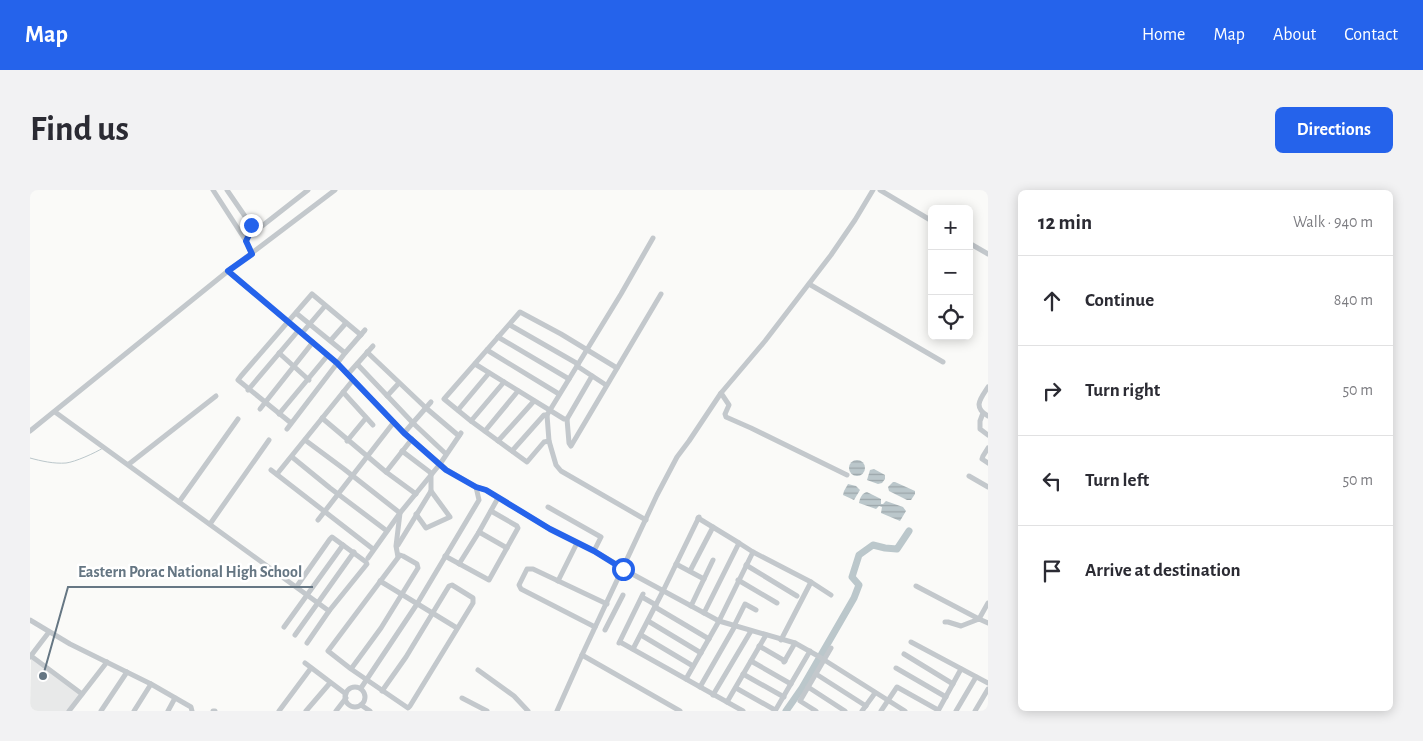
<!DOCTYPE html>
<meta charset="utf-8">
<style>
:root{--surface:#fff;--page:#f2f2f3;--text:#2b2b33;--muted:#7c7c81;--line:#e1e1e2;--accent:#2563eb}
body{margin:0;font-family:"Alegreya Sans",sans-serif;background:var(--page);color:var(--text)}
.controls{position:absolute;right:15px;top:15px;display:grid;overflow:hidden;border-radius:8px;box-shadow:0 2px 12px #0003}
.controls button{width:45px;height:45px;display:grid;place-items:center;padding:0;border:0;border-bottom:1px solid var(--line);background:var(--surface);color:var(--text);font:25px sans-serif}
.stop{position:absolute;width:15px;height:15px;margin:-11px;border:4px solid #2563eb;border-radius:50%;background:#fff}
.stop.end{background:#2563eb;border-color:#fff;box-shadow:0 1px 5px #0008}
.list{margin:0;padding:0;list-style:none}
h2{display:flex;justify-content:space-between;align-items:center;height:65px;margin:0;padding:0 20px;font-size:21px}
h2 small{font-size:16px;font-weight:400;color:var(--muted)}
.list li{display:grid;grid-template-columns:32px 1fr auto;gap:15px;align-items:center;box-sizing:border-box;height:90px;padding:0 20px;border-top:1px solid var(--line)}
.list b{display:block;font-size:19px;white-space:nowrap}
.list em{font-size:16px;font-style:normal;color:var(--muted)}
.icon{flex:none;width:28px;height:28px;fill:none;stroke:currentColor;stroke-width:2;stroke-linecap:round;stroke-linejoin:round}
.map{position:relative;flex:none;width:958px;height:521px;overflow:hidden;border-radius:8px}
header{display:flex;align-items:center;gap:30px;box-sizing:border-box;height:70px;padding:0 25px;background:var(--accent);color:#fff}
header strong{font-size:24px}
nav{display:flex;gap:28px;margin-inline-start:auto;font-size:18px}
.intro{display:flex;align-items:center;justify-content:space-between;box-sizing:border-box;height:120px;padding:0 30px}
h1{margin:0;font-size:35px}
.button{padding:12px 22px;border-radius:8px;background:var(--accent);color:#fff;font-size:18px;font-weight:700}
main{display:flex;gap:30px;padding:0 30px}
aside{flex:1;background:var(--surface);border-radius:8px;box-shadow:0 2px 12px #0003}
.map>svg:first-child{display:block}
.built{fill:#e8e9e9}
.water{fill:url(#water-rules)}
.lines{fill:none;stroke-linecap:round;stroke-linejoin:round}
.stream{stroke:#bbc7cb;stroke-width:1}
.river{stroke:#bbc7cb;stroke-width:7}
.minor{stroke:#c3c8cc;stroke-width:5}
.route{stroke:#2563eb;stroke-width:6}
.leader{fill:none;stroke:#657683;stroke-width:2}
.callout-dot{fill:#657683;stroke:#fff;stroke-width:2}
.callout-label{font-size:16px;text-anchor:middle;font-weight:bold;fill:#657683;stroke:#fff;stroke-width:5;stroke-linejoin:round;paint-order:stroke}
</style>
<header>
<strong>Map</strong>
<nav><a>Home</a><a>Map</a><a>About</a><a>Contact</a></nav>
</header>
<div class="intro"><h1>Find us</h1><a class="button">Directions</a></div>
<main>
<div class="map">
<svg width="958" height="521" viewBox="0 0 958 521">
<defs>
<pattern id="water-rules" width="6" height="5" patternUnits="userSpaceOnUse" patternTransform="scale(1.25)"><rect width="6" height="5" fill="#bbc7cb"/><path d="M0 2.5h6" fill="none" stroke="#9ca6aa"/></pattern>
</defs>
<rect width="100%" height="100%" fill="#fafaf8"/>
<polygon class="built" points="1,468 50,504 37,521 0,521"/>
<g class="water">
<circle cx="827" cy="278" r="8"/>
<polygon points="844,279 855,285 855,289 852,293 848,294 837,290 840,280"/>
<polygon points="863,292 865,292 885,301 885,304 881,310 877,310 859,301 858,297"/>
<polygon points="818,294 826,296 830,300 824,310 813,305 814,301"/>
<path d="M837,302l14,7v5h2l3,-3 17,6 3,4 -6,10 -19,-8 1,-6 -3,-1 -3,3 -17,-6c1,-5 3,-10 8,-11z"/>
</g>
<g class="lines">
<path class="stream" d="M0,268c11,3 24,6 36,5 9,-1 29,-10 37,-15"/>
<polyline class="river" points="756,521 772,498 824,408 829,395 822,387 829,365 843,355 855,358 867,359 879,341"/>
<g class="minor">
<polyline points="183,0 216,51 222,64"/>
<polyline points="197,0 221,35 222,39 216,51"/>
<polyline points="850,0 902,31"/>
<polyline points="222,39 232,36 278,0"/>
<polyline points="939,53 958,64"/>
<polyline points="198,81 307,173 374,243 417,280 446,297 456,300 520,339 564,361 593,378"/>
<polyline points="779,94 913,172"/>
<polyline points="266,123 315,163"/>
<polyline points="480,135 548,174"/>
<polyline points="272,143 295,116"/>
<polyline points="468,147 539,189"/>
<polyline points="301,150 316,133"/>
<polyline points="457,160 529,204"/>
<polyline points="337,162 396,218 429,246"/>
<polyline points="249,163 279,190"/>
<polyline points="327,174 383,233 416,264"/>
<polyline points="445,174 534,229 537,229"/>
<polyline points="547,176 576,195"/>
<polyline points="318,184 343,156"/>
<polyline points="562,186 537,229 539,253 541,256 631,104"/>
<path d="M958,197c-7,11 -16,20 0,29"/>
<polyline points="218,200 268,141"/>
<polyline points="313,202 343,235"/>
<polyline points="691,203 699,215 695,224 696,227 721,238 817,285"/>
<polyline points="357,206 369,193"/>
<polyline points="230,219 283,152"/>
<polyline points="428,220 459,183"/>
<polyline points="25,222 299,421"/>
<polyline points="953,223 950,231 950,239 958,245"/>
<polyline points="249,224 298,165"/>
<polyline points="292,228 356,282 386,304"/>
<polyline points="441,231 474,192"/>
<polyline points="261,233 208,190 211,186 282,104 331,145"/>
<polyline points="257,239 315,163 335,140"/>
<polyline points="0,241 198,81 305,0"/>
<polyline points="455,241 488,201"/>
<polyline points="374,243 401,212"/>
<polyline points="275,250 314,279 370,323 366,356 368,367"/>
<polyline points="317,251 336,228"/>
<polyline points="468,251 504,211"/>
<polyline points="519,251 514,252 497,272 441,231 414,209 490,122 531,144 587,178"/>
<polyline points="958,258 953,266 952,269 958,273"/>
<polyline points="482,261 514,225 517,225"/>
<polyline points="262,267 300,298 357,341"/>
<polyline points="99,274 186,206"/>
<polyline points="241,280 343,359"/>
<polyline points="356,282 382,249"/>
<polyline points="247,284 323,190"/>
<polyline points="939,286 958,297"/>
<polyline points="149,312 208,229"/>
<polyline points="518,317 571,347 564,361"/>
<polyline points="386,324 396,338 420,327 401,301"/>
<polyline points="668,328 709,353 723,362 781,392 801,405"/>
<polyline points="288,330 364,232"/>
<polyline points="616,330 531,281 526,275 519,251 517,225 591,104 623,48"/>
<polyline points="180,334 239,250"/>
<polyline points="449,342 477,358"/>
<polyline points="368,355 401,301 401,283 372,261"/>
<polyline points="415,366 459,390 488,338 487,336 461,321"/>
<polyline points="338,368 370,323 410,274 431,243"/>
<polyline points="429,374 449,342 468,308"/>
<polyline points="646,374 674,389"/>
<polyline points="716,375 767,406"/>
<polyline points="593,379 689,431 765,453 788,466 875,521"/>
<polyline points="660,381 683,337"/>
<polyline points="708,390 747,413"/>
<polyline points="350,391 427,438"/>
<polyline points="528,391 547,353"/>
<polyline points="267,396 300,349 302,347 336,372 337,374 299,421 277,453"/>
<polyline points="886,396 949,429 958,413"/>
<polyline points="633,401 669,327"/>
<polyline points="612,407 626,415"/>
<polyline points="661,416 683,370"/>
<polyline points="625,417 679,449"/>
<polyline points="674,423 709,353"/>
<polyline points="0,430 40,454 121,494 161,517 162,521"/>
<polyline points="618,431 671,463"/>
<polyline points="915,432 918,432 931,436 949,429 958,433"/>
<polyline points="704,436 715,414 726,420"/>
<polyline points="254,437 313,355"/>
<polyline points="565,437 491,399 489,395 497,379 503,379 577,414"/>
<polyline points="575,440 593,405"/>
<polyline points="265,445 324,362"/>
<polyline points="611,445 663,476"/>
<polyline points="751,450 781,392"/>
<polyline points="590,452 713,521"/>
<polyline points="881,452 958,493"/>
<polyline points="589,453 613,404"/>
<polyline points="729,456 755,471"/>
<polyline points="603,459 633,401"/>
<polyline points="874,464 923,494"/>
<polyline points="552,465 650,521"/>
<polyline points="1,466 52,504"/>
<polyline points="0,467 19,442"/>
<polyline points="721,471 761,494"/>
<polyline points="754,472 765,453"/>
<polyline points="275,473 316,504"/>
<polyline points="866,478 916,507"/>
<polyline points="321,479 351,438 388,378 387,374 373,366 370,365 298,461 321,479 378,518 380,516 443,413 443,408 422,395 419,396 376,467 352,501"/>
<polyline points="448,480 484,506 498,521"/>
<polyline points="713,484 754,507"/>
<polyline points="786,484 836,516"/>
<polyline points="656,489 689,431 723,362"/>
<polyline points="670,497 705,436"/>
<polyline points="778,497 815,521"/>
<circle cx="325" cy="507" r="10"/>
<polyline points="331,498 387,414 449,310 446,297"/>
<polyline points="706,498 745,520"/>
<polyline points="683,505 721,441"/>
<polyline points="432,508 457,521"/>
<polyline points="697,512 736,445"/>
<polyline points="331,515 340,521"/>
<polyline points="39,521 77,472"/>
<polyline points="71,521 97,482"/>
<polyline points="104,521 121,494"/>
<polyline points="138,521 145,508"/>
<polyline points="183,521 185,521"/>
<polyline points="249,521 281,478"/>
<polyline points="276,521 300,493"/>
<polyline points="306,521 316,508"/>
<polyline points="527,521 552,465 627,305 647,267 659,251 691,203 735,151 801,65 825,30 843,0"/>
<polyline points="745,521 780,461"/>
<polyline points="786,521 770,511 801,458"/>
<polyline points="832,521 845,503"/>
<polyline points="851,521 867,497 908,520"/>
<polyline points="908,521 931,479"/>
<polyline points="926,521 946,487"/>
<polyline points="945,521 958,499"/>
</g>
</g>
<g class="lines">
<polyline class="route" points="221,35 222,39 216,51 222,64 198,81 307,173 374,243 416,280 446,297 456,300 520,339 564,361 593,379"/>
</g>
<path class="leader" d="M13 486L38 397H283"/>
<circle class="callout-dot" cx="13" cy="486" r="5"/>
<g class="callout-label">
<text x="160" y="387">Eastern Porac National High School</text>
</g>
</svg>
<div class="controls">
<button>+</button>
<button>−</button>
<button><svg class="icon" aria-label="locate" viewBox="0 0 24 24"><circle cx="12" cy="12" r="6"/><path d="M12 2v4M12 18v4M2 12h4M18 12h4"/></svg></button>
</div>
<div class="stop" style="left:593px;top:379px"></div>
<div class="stop end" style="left:221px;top:35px"></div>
</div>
<aside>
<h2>12 min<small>Walk · 940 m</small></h2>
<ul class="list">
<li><svg class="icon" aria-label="ahead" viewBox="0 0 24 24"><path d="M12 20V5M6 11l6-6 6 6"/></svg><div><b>Continue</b></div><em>840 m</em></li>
<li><svg class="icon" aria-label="right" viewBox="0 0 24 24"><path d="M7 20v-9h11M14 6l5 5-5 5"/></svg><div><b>Turn right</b></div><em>50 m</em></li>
<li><svg class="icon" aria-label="left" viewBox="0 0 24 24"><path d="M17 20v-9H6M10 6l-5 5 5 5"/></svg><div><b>Turn left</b></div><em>50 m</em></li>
<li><svg class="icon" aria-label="arrive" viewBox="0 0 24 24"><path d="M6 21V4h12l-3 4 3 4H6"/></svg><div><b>Arrive at destination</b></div></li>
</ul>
</aside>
</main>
